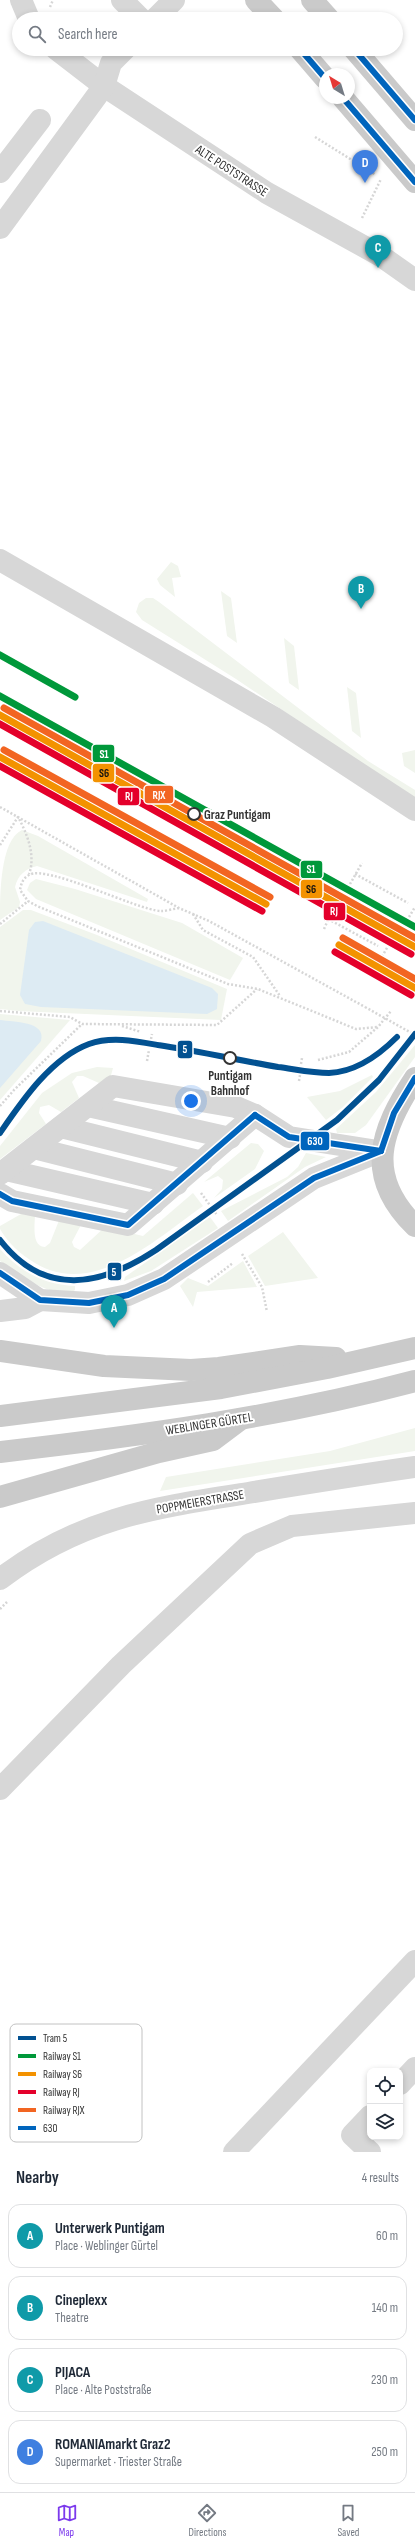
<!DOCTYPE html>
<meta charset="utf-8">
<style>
:root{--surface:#fff;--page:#f2f2f3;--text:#1f2937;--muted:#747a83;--line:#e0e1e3;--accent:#7c3aed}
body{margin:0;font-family:"Sofia Sans Condensed",sans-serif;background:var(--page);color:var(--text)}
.controls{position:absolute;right:12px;bottom:12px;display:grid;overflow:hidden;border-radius:8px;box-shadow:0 2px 6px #0003}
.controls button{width:36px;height:36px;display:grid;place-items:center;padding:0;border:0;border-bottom:1px solid var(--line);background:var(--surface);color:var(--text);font:20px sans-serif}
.compass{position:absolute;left:319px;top:68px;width:36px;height:36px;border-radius:50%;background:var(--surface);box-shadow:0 2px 6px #0003;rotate:322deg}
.you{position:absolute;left:191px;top:1101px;width:14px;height:14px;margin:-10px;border:3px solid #fff;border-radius:50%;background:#1a73e8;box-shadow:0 0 0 6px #1a73e833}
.badge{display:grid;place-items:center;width:26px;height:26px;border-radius:50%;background:var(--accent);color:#fff;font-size:13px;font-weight:700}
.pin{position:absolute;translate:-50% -33px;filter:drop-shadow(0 1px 2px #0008)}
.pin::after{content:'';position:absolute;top:21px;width:14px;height:12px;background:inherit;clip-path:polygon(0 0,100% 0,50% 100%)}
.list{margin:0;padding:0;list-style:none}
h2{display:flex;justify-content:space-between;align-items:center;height:52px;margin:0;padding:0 16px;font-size:17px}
h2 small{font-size:13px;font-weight:400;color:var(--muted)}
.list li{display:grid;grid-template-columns:26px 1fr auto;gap:12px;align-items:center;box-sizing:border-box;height:64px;margin:0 8px 8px;padding:0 8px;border:1px solid var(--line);border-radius:12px}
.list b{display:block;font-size:15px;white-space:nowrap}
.list p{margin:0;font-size:13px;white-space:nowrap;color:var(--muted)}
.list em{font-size:13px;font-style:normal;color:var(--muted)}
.icon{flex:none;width:22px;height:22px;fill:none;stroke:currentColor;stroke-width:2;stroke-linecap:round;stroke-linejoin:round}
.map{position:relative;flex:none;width:415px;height:2152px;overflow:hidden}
.search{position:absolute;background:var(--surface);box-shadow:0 2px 6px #0003;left:12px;right:12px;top:12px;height:44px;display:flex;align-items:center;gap:10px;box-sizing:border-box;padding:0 14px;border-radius:22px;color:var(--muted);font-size:15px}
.sheet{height:340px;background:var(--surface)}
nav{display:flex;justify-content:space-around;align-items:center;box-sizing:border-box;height:56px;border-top:1px solid var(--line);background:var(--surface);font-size:11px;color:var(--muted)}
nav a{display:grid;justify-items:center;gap:2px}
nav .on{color:var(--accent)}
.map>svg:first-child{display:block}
.green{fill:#f1f5ed}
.water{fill:#ddebf3}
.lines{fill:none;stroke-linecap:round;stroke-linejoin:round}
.path{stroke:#d6d6d6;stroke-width:2.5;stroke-dasharray:2 2;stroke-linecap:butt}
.minor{stroke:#d7d7d7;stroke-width:22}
.major{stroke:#cacaca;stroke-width:22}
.path-bridge{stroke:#d6d6d6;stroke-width:2.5;stroke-dasharray:2 2;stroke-linecap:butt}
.bus-1-casing{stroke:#fff;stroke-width:9}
.bus-1{stroke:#0065bd;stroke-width:6}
.rail-1-casing{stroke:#fff;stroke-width:10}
.rail-2-casing{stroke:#fff;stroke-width:10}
.rail-3-casing{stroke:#fff;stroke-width:10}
.rail-4-casing{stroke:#fff;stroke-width:10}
.rail-1{stroke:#00983a;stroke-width:7}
.rail-2{stroke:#f39200;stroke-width:7}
.rail-3{stroke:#e4002b;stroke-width:7}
.rail-4{stroke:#f26522;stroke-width:7}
.tram-1-casing{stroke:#fff;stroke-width:9}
.tram-1{stroke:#025191;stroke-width:6}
.stop-dot{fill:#fff;stroke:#333;stroke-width:2}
.labels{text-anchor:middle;stroke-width:4;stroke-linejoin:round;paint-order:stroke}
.street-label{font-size:13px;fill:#333;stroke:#fff}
.stop-label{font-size:13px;font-weight:bold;fill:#333;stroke:#fff;text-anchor:start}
.key{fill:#fff;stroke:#c2c2c2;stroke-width:1}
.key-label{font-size:11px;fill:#333}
.line-badge{stroke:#fff;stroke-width:1.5}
.badge-label{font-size:11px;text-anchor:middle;font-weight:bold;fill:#fff}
.pale-badge-label{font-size:11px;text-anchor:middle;font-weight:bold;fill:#111}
</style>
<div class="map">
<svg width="415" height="2152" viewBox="0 0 415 2152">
<rect width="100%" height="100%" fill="#fff"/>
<g class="green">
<polygon points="171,562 178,566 181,577 172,578 175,597 160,585 157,579"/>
<polygon points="221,591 231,598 237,643 227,636"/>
<polygon points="146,598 153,598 159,602 368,761 415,790 415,799 236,679 142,620 136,612 139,603"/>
<polygon points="284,638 294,646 299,690 289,683"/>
<polygon points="347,687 356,693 361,738 352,731"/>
<polygon points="415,750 415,773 404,766 402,753"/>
<path d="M22,830l16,6 110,63 -1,3 -110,-36c-12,3 -19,9 -22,21l5,15 -1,5 -19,13c0,-25 0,-80 22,-90z"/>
<polygon points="36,879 75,889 182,923 243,958 230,980 36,899 27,890 30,883"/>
<polygon points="23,910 31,910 97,935 227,989 221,1020 18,1011 0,1009 0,927"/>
<polygon points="0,1014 70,1020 0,1100"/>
<polygon points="415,1045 415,1057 366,1125 355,1133 337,1133 336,1129 376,1092"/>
<polygon points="97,1067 113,1068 110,1079 99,1083 83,1076 77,1076 72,1082 79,1098 61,1112 49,1105 40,1107 39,1113 46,1124 0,1159 0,1146 42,1093 72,1073"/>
<polygon points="372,1075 373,1077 343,1107 326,1120 307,1097 340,1091"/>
<polygon points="251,1143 258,1144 264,1151 255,1169 214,1198 222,1189 223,1180 218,1176 204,1182"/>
<polygon points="306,1153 326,1157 305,1167 228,1221 221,1211 287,1177 298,1167"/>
<path d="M193,1193l10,13c-46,32 -109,93 -168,57 -15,-9 -26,-19 -35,-34v-3l21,-12h14c0,10 -4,33 10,33l5,-4 10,-25 22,5 -10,19 2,5 6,3 25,-23 38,9z"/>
<polygon points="210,1217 218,1228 151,1271 124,1281 125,1277"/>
<polygon points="283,1232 318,1278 265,1286 248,1256"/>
<path d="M0,1249c20,23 45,36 75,37v4c-16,13 -62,-18 -75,-29z"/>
<polygon points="243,1261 257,1287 197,1292 193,1307 180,1286 188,1278 208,1286"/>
<polygon points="415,1428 415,1451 160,1491 166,1477 330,1451"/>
</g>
<g class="water">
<polygon points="43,921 212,988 218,994 217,1009 207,1014 41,1007 25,1004 20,995 29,930 35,922"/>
<path d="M0,1020c13,2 47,1 41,21l-41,47z"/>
</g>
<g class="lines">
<g class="path">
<polyline points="50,7 53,0"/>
<polyline points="315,137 376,175"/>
<polyline points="362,218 381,179"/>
<polyline points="0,807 179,908 209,921 365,1007"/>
<path d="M0,845l18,-28c9,16 18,39 11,57"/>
<polyline points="355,874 408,903"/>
<polyline points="350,884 362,863"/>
<path d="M179,908c-6,1 -13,3 -18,3 -25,-1 -114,-47 -132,-36 -6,3 -8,9 -9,15l8,11 9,5 191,78 30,5 98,40 22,-2"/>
<polyline points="193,914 203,930 253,957 280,996"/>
<polyline points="409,917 415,907"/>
<polyline points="328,919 378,946"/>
<polyline points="0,924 28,901"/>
<polyline points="324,929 333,909"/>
<polyline points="380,960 391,941"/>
<polyline points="0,1011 70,1017 82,1024 217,1025 257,989"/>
<polyline points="122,1026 141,1032"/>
<polyline points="151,1039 152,1034"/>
<polyline points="318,1060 349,1052 378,1027 391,1011"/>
<polyline points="147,1061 149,1050"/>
<polyline points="301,1064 302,1058"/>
<polyline points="245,1079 247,1072"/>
<polyline points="299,1081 300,1075"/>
<polyline points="0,1106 14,1090 82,1024"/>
<polyline points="201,1193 217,1215"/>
<polyline points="242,1254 262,1287 267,1312"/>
<polyline points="208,1282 233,1263"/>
<polyline points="0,1609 7,1602"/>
</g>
<g class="minor">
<polyline points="21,0 29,19"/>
<polyline points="122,0 141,19"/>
<polyline points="155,19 174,0"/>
<polyline points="56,49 104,86 267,193 381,256 415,280"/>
<polyline points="0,172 40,120"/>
<polyline points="0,228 104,86 111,63 125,49"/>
<polyline points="0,560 273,717 415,810"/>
<polyline points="88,1106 230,1138"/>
<polyline points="61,1127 202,1162"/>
<polyline points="34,1148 177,1184"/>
<polyline points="6,1170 153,1204"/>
<polyline points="0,1174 113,1086 236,1107 255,1115 289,1137 378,1151"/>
<polyline points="0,1194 12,1201 128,1225 255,1115"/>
<polyline points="0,1273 40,1300 89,1303 128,1295 164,1279 314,1178 381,1151"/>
<polyline points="0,1311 25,1308 40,1300"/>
<path d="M0,1579c80,-61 152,-71 248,-86 55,-9 111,-18 167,-26"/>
<polyline points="0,1789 121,1665 250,1544 292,1526 415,1513"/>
<polyline points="400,2084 415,2068"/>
<polyline points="370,2116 352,2135 370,2152"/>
<polyline points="234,2152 415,1961"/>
</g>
<g class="major">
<polyline points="256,0 274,19"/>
<polyline points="312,0 329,19"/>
<polyline points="300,49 325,78"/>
<polyline points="354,49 415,120"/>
<polyline points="343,98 415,182"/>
<path d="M415,1078c-35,53 -51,98 0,148"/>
<polyline points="0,1351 104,1366 191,1370 219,1368 300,1356 336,1358"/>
<polyline points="0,1416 221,1388 327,1368 415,1348"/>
<path d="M0,1452c139,-16 280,-35 415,-71"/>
<polyline points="0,1497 159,1452 213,1440 241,1419"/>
</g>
<polyline class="path-bridge" points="365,1007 415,1035"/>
<g class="bus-1-casing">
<g id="bus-1">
<polyline points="300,49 325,78"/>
<polyline points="354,49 415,120"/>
<polyline points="343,98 415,182"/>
<polyline points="255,1115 289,1137 381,1151"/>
<polyline points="381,1151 394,1113 415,1078"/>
<polyline points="0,1194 12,1201 128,1225 255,1115"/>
<polyline points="0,1273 40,1300 89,1303 128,1295 164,1279 314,1178 381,1151"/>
</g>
</g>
<use href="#bus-1" class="bus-1"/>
<g class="rail-1-casing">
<g id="rail-1">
<polyline points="0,655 75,697"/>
<polyline points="0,696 415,927"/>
</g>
</g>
<g class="rail-2-casing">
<g id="rail-2">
<polyline points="0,715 415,947"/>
<polyline points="0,757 266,904"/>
<polyline points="339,945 415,988"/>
</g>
</g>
<g class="rail-3-casing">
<g id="rail-3">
<polyline points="0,724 411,954"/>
<polyline points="0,766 262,911"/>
<polyline points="335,952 411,995"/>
</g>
</g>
<g class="rail-4-casing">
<g id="rail-4">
<polyline points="4,708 415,938"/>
<polyline points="4,750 270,897"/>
<polyline points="343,938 415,979"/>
</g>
</g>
<use href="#rail-1" class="rail-1"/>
<use href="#rail-2" class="rail-2"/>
<use href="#rail-3" class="rail-3"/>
<use href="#rail-4" class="rail-4"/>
<g class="tram-1-casing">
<g id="tram-1">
<path d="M0,1133c22,-32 51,-75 89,-89 22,-8 47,-3 69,1 40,6 80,15 120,22 16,2 34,6 51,6 26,-1 50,-18 68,-36"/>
<path d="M0,1240c45,58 101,46 156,10l181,-130 42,-40 36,-46"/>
</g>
</g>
<use href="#tram-1" class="tram-1"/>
</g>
<g class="stop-dot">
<circle cx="194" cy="814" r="6"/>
<circle cx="230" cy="1058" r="6"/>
</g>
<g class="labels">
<g class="street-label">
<text transform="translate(232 170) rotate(33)" y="5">ALTE POSTSTRASSE</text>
<text transform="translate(209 1423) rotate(-9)" y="5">WEBLINGER GÜRTEL</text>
<text transform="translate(200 1501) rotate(-10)" y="5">POPPMEIERSTRASSE</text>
</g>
<g class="stop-label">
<text x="204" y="819">Graz Puntigam</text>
<text x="230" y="1080" text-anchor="middle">Puntigam<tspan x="230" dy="15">Bahnhof</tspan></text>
</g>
</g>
<rect x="10" y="2024" width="132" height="118" rx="6" class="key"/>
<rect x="18" y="2036" width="18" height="4" fill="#025191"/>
<rect x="18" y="2054" width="18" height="4" fill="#00983a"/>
<rect x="18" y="2072" width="18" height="4" fill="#f39200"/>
<rect x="18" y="2090" width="18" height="4" fill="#e4002b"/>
<rect x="18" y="2108" width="18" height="4" fill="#f26522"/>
<rect x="18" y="2126" width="18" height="4" fill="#0065bd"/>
<g class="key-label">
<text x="43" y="2042">Tram 5</text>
<text x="43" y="2060">Railway S1</text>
<text x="43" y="2078">Railway S6</text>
<text x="43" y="2096">Railway RJ</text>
<text x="43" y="2114">Railway RJX</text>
<text x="43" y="2132">630</text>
</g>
<g class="line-badge">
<rect x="92" y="744" width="23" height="19" rx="4" fill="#00983a"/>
<rect x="92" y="763" width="23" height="20" rx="4" fill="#f39200"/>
<rect x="144" y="785" width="30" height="19" rx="4" fill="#f26522"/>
<rect x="117" y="787" width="23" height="19" rx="4" fill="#e4002b"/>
<rect x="300" y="860" width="23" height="19" rx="4" fill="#00983a"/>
<rect x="300" y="879" width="23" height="20" rx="4" fill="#f39200"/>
<rect x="323" y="902" width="23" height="19" rx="4" fill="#e4002b"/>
<rect x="177" y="1040" width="16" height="19" rx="4" fill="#025191"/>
<rect x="300" y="1131" width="30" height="20" rx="4" fill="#0065bd"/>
<rect x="107" y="1262" width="15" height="19" rx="4" fill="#025191"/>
</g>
<g class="badge-label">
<text x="104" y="758">S1</text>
<text x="159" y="799">RJX</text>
<text x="129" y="800">RJ</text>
<text x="311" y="873">S1</text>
<text x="334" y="915">RJ</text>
<text x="185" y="1053">5</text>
<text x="315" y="1145">630</text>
<text x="114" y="1276">5</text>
</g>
<g class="pale-badge-label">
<text x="104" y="777">S6</text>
<text x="311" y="893">S6</text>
</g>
</svg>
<div class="controls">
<button><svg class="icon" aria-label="locate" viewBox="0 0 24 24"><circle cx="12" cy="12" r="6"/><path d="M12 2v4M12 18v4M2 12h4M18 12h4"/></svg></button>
<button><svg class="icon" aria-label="layers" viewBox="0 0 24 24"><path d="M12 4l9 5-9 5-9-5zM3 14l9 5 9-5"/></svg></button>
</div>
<svg class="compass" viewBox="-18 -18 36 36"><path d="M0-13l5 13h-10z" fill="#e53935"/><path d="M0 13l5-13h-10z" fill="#747a83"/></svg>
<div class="you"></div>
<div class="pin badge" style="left:114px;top:1328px;background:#0f9aa8">A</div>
<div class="pin badge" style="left:361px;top:609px;background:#0f9aa8">B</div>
<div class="pin badge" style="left:378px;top:268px;background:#0f9aa8">C</div>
<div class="pin badge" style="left:365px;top:183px;background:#3f7fe0">D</div>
<div class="search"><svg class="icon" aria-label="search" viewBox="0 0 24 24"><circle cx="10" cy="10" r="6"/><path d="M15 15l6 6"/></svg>Search here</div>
</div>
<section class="sheet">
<h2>Nearby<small>4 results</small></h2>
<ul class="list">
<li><span class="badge" style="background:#0f9aa8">A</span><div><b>Unterwerk Puntigam</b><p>Place · Weblinger Gürtel</p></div><em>60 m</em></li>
<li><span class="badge" style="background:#0f9aa8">B</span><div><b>Cineplexx</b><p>Theatre</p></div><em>140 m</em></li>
<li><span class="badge" style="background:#0f9aa8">C</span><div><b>PIJACA</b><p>Place · Alte Poststraße</p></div><em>230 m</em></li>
<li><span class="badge" style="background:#3f7fe0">D</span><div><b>ROMANIAmarkt Graz2</b><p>Supermarket · Triester Straße</p></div><em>250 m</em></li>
</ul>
</section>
<nav>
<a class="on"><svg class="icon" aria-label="map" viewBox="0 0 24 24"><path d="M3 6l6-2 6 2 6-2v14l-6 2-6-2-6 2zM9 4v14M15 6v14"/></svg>Map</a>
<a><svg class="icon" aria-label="directions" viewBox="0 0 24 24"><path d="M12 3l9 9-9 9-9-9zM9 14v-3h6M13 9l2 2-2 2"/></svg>Directions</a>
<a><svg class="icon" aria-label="saved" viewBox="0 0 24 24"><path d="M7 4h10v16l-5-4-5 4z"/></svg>Saved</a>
</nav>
